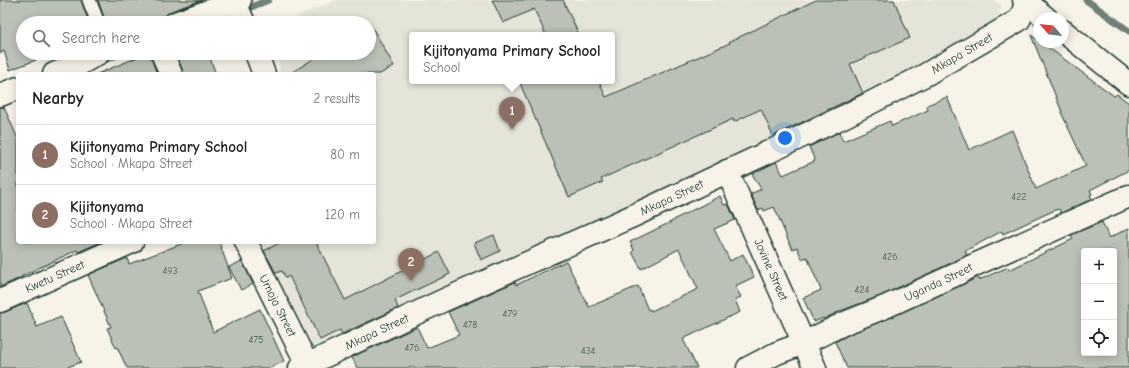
<!DOCTYPE html>
<meta charset="utf-8">
<style>
:root{--surface:#fff;--page:#f2f2f2;--text:#202124;--muted:#757577;--line:#e0e0e0;--accent:#1a73e8}
body{margin:0;font-family:"Comic Neue",sans-serif;background:var(--page);color:var(--text)}
.controls{position:absolute;right:12px;bottom:12px;display:grid;overflow:hidden;border-radius:4px;box-shadow:0 2px 10px #0003}
.controls button{width:36px;height:36px;display:grid;place-items:center;padding:0;border:0;border-bottom:1px solid var(--line);background:var(--surface);color:var(--text);font:20px sans-serif}
.compass{position:absolute;left:1033px;top:12px;width:36px;height:36px;border-radius:50%;background:var(--surface);box-shadow:0 2px 10px #0003;rotate:298deg}
.you{position:absolute;left:785px;top:138px;width:14px;height:14px;margin:-10px;border:3px solid #fff;border-radius:50%;background:#1a73e8;box-shadow:0 0 0 6px #1a73e833}
.badge{display:grid;place-items:center;width:26px;height:26px;border-radius:50%;background:var(--accent);color:#fff;font-size:13px;font-weight:700}
.pin{position:absolute;translate:-50% -33px;filter:drop-shadow(0 1px 2px #0008)}
.pin::after{content:'';position:absolute;top:21px;width:14px;height:12px;background:inherit;clip-path:polygon(0 0,100% 0,50% 100%)}
.popup{position:absolute;left:409px;top:32px;width:206px;height:52px;box-sizing:border-box;display:grid;place-content:center;border-radius:4px;background:var(--surface);filter:drop-shadow(0 1px 3px #0005);font-size:13px;white-space:nowrap;color:var(--muted)}
.popup b{font-size:15px;color:var(--text)}
.popup::after{content:'';position:absolute;left:50%;top:100%;margin-left:-8px;border:8px solid transparent;border-top-color:var(--surface)}
.list{margin:0;padding:0;list-style:none}
h2{display:flex;justify-content:space-between;align-items:center;height:52px;margin:0;padding:0 16px;font-size:17px}
h2 small{font-size:13px;font-weight:400;color:var(--muted)}
.list li{display:grid;grid-template-columns:26px 1fr auto;gap:12px;align-items:center;box-sizing:border-box;height:60px;padding:0 16px;border-top:1px solid var(--line)}
.list b{display:block;font-size:15px;white-space:nowrap}
.list p{margin:0;font-size:13px;white-space:nowrap;color:var(--muted)}
.list em{font-size:13px;font-style:normal;color:var(--muted)}
.icon{flex:none;width:22px;height:22px;fill:none;stroke:currentColor;stroke-width:2;stroke-linecap:round;stroke-linejoin:round}
.map{position:relative;flex:none;width:1129px;height:368px;overflow:hidden}
.search{position:absolute;background:var(--surface);box-shadow:0 2px 10px #0003;left:16px;top:16px;width:360px;height:44px;display:flex;align-items:center;gap:10px;box-sizing:border-box;padding:0 14px;border-radius:22px;color:var(--muted);font-size:15px}
.panel{position:absolute;background:var(--surface);box-shadow:0 2px 10px #0003;left:16px;top:72px;width:360px;height:172px;border-radius:4px}
.map>svg:first-child{display:block}
.built{fill:#e5e4d9;fill-rule:evenodd}
.lines{fill:none;stroke-linecap:round;stroke-linejoin:round}
.stream{stroke:#6f8077;stroke-width:7}
.building{fill:#bbc1b6;stroke:#1f3d34;fill-rule:evenodd}
.service-casing{stroke:#1f3d34;stroke-width:16}
.minor-casing{stroke:#1f3d34;stroke-width:25}
.tertiary-casing{stroke:#1f3d34;stroke-width:25}
.service{stroke:#f7f3e8;stroke-width:13}
.minor{stroke:#f7f3e8;stroke-width:22}
.tertiary{stroke:#f7f3e8;stroke-width:22}
.labels{text-anchor:middle;stroke-width:3;stroke-linejoin:round;paint-order:stroke}
.number-label{font-size:10px;fill:#465e54}
.street-label{font-size:12px;fill:#1f3d34;stroke:#f7f3e8}
</style>
<div class="map">
<svg width="1129" height="368" viewBox="0 0 1129 368">
<rect width="100%" height="100%" fill="#f7f3e8"/>
<filter id="ink" filterUnits="userSpaceOnUse"><feTurbulence type="fractalNoise" baseFrequency=".025" numOctaves="2"/><feDisplacementMap in="SourceGraphic" scale="8" xChannelSelector="R" yChannelSelector="G"/><feConvolveMatrix kernelMatrix="1 2 1 2 8 2 1 2 1" color-interpolation-filters="sRGB"/></filter>
<g filter="url(#ink)">
<path class="built" d="M336,0h658l7,5 -7,40 -678,323 -57,-126h115v-168h-94l-2,-21h91v-30h-83l17,-9zM412,35h200v46h-200z"/>
<g class="lines">
<g class="stream">
<polyline points="1086,0 1129,31"/>
<polyline points="249,8 268,0"/>
<polyline points="210,23 221,19"/>
<polyline points="99,62 122,53"/>
</g>
</g>
<g class="building">
<polygon points="0,0 81,0 89,23 23,23 23,53 34,53 36,60 10,70 4,51 0,53"/>
<polygon points="98,0 202,0 171,11 165,16 147,23 106,23"/>
<polygon points="492,0 563,0 579,35 546,35 534,9 503,23"/>
<polygon points="816,0 894,0 910,38 850,64 863,93 773,136 761,109 734,122 733,119 601,179 603,182 569,197 519,81 599,81 606,97 730,43 729,42"/>
<polygon points="369,22 394,66 380,74 289,74 323,53 369,53"/>
<polygon points="1031,35 1039,41 1039,42 1041,42 1114,96 1117,94 1129,103 1129,170 1090,190 1092,194 1090,195 1092,199 1061,213 1059,209 1055,210 1003,234 1002,231 965,251 967,255 951,263 880,296 840,311 824,319 823,318 814,322 803,298 821,290 807,257 802,259 797,247 792,249 774,207 764,211 763,208 758,210 751,194 761,189 752,174 776,162 783,175 815,161 809,147 839,132 843,141 890,121 892,126 928,110 927,105 947,97 969,150 1012,130 1036,189 1086,166 1061,112 1062,112"/>
<polygon points="136,53 150,53 151,58 157,74 97,74 138,57"/>
<polygon points="176,53 208,53 216,74 183,74 182,69"/>
<polygon points="0,107 4,107 18,139 18,242 101,242 78,252 77,250 22,276 22,277 0,287"/>
<polygon points="720,196 724,205 728,204 735,220 714,229 730,261 743,254 754,277 735,286 741,297 735,300 740,312 683,339 697,368 357,368 352,357 417,327 427,348 459,335 448,312 515,282 516,285 566,261 589,307 638,286 648,310 650,309 651,311 698,289 679,249 641,269 632,252 634,250 630,242 675,220 675,219"/>
<path d="M1102,222l7,16 20,-10v140h-282l-12,-26 15,-8 40,-16 72,-33 16,-8 1,3 29,-13 1,3 64,-31 -2,-4zM1084,251h30v102h-30z"/>
<polygon points="494,235 500,251 481,260 474,243"/>
<polygon points="186,242 219,242 232,278 198,291 213,332 260,309 284,361 270,368 127,368 117,347 116,348 107,328 111,327 88,275 127,258 129,264"/>
<polygon points="281,242 316,242 345,300 439,252 450,274 395,300 398,308 342,334 340,330 320,340 289,276 286,278 282,271 276,273 264,251"/>
<polygon points="242,261 253,284 241,290 229,267"/>
<polygon points="27,303 37,327 61,317 81,362 65,368 0,368 0,313 5,312"/>
</g>
<g class="lines">
<g class="service-casing">
<polyline id="service" points="89,0 98,23"/>
</g>
<g class="minor-casing">
<g id="minor">
<polyline points="235,2 244,23"/>
<polyline points="175,23 240,0"/>
<polyline points="162,53 171,74"/>
<polyline points="256,53 264,74"/>
<polyline points="54,74 80,64 99,53"/>
<polyline points="0,95 18,88"/>
<path id="s1" d="M727,171l88,197"/>
<path id="s2" d="M246,242l63,126"/>
<path id="s3" d="M0,301l132,-59"/>
<path id="s4" d="M300,368l142,-67 193,-86 210,-99 80,-41 94,-55 8,-17 3,-3"/>
<path id="s5" d="M748,368l29,-15 27,-10 41,-20 40,-16 72,-33 15,-8 157,-70"/>
</g>
</g>
<g class="tertiary-casing">
<g id="tertiary">
<polyline points="1024,0 1046,18"/>
<polyline points="1063,31 1129,84"/>
</g>
</g>
<use href="#service" class="service"/>
<use href="#minor" class="minor"/>
<use href="#tertiary" class="tertiary"/>
</g>
</g>
<g class="labels">
<g class="number-label">
<text x="1019" y="200">422</text>
<text x="890" y="260">426</text>
<text x="170" y="274">493</text>
<text x="862" y="293">424</text>
<text x="510" y="317">479</text>
<text x="470" y="328">478</text>
<text x="256" y="343">475</text>
<text x="412" y="351">476</text>
<text x="588" y="354">434</text>
</g>
<g class="street-label">
<text dy="4" stroke="none"><textPath href="#s4" startOffset="733">Mkapa Street</textPath></text>
<text dy="4" stroke="none"><textPath href="#s4" startOffset="409">Mkapa Street</textPath></text>
<text dy="4" stroke="none"><textPath href="#s1" startOffset="108">Jovine Street</textPath></text>
<text dy="4" stroke="none"><textPath href="#s3" startOffset="60">Kwetu Street</textPath></text>
<text dy="4" stroke="none"><textPath href="#s5" startOffset="209">Uganda Street</textPath></text>
<text dy="4" stroke="none"><textPath href="#s2" startOffset="71">Umoja Street</textPath></text>
<text dy="4" stroke="none"><textPath href="#s4" startOffset="85">Mkapa Street</textPath></text>
</g>
</g>
</svg>
<div class="controls">
<button>+</button>
<button>−</button>
<button><svg class="icon" aria-label="locate" viewBox="0 0 24 24"><circle cx="12" cy="12" r="6"/><path d="M12 2v4M12 18v4M2 12h4M18 12h4"/></svg></button>
</div>
<svg class="compass" viewBox="-18 -18 36 36"><path d="M0-13l5 13h-10z" fill="#e53935"/><path d="M0 13l5-13h-10z" fill="#757577"/></svg>
<div class="you"></div>
<div class="pin badge" style="left:512px;top:130px;background:#8d6e63">1</div>
<div class="popup"><b>Kijitonyama Primary School</b>School</div>
<div class="pin badge" style="left:411px;top:281px;background:#8d6e63">2</div>
<div class="search"><svg class="icon" aria-label="search" viewBox="0 0 24 24"><circle cx="10" cy="10" r="6"/><path d="M15 15l6 6"/></svg>Search here</div>
<section class="panel">
<h2>Nearby<small>2 results</small></h2>
<ul class="list">
<li><span class="badge" style="background:#8d6e63">1</span><div><b>Kijitonyama Primary School</b><p>School · Mkapa Street</p></div><em>80 m</em></li>
<li><span class="badge" style="background:#8d6e63">2</span><div><b>Kijitonyama</b><p>School · Mkapa Street</p></div><em>120 m</em></li>
</ul>
</section>
</div>
